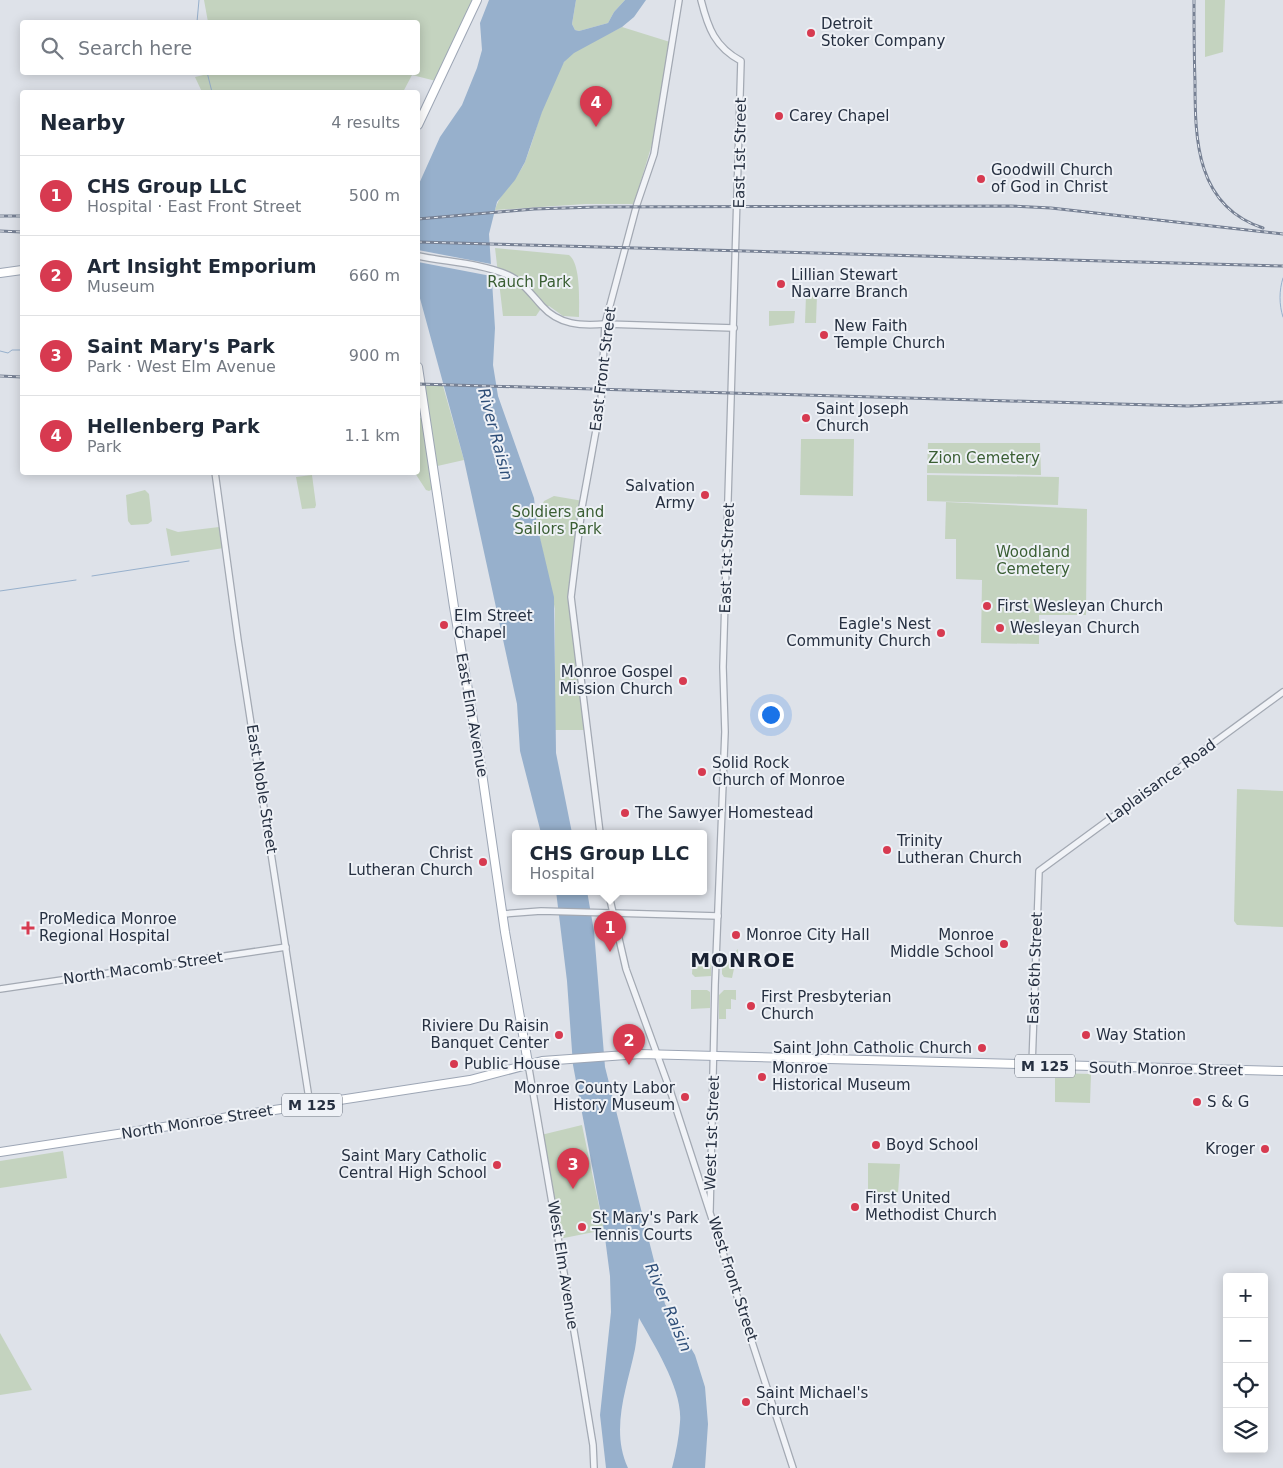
<!DOCTYPE html>
<meta charset="utf-8">
<style>
:root{--surface:#fff;--page:#f6f6f7;--text:#1f2937;--muted:#747a83;--line:#e0e1e3;--accent:#d73a50}
body{margin:0;font-family:"DejaVu Sans",sans-serif;background:var(--page);color:var(--text)}
.controls{position:absolute;right:15px;bottom:15px;display:grid;overflow:hidden;border-radius:5px;box-shadow:0 2px 12px #0003}
.controls button{width:45px;height:45px;display:grid;place-items:center;padding:0;border:0;border-bottom:1px solid var(--line);background:var(--surface);color:var(--text);font:25px sans-serif}
.you{position:absolute;left:770px;top:714px;width:18px;height:18px;margin:-12px;border:4px solid #fff;border-radius:50%;background:#1a73e8;box-shadow:0 0 0 8px #1a73e833}
.badge{display:grid;place-items:center;width:32px;height:32px;border-radius:50%;background:var(--accent);color:#fff;font-size:16px;font-weight:700}
.pin{position:absolute;translate:-50% -41px;filter:drop-shadow(0 1px 2px #0008)}
.pin::after{content:'';position:absolute;top:26px;width:18px;height:15px;background:inherit;clip-path:polygon(0 0,100% 0,50% 100%)}
.popup{position:absolute;left:512px;top:830px;width:195px;height:65px;box-sizing:border-box;display:grid;place-content:center;border-radius:5px;background:var(--surface);filter:drop-shadow(0 1px 4px #0005);font-size:16px;white-space:nowrap;color:var(--muted)}
.popup b{font-size:19px;color:var(--text)}
.popup::after{content:'';position:absolute;left:50%;top:100%;margin-left:-10px;border:10px solid transparent;border-top-color:var(--surface)}
.list{margin:0;padding:0;list-style:none}
h2{display:flex;justify-content:space-between;align-items:center;height:65px;margin:0;padding:0 20px;font-size:21px}
h2 small{font-size:16px;font-weight:400;color:var(--muted)}
.list li{display:grid;grid-template-columns:32px 1fr auto;gap:15px;align-items:center;box-sizing:border-box;height:80px;padding:0 20px;border-top:1px solid var(--line)}
.list b{display:block;font-size:19px;white-space:nowrap}
.list p{margin:0;font-size:16px;white-space:nowrap;color:var(--muted)}
.list em{font-size:16px;font-style:normal;color:var(--muted)}
.icon{flex:none;width:28px;height:28px;fill:none;stroke:currentColor;stroke-width:2;stroke-linecap:round;stroke-linejoin:round}
.map{position:relative;flex:none;width:1283px;height:1468px;overflow:hidden}
.search{position:absolute;background:var(--surface);box-shadow:0 2px 12px #0003;left:20px;top:20px;width:400px;height:55px;display:flex;align-items:center;gap:12px;box-sizing:border-box;padding:0 18px;border-radius:5px;color:var(--muted);font-size:19px}
.panel{position:absolute;background:var(--surface);box-shadow:0 2px 12px #0003;left:20px;top:90px;width:400px;height:385px;border-radius:5px}
.map>svg:first-child{display:block}
.green{fill:#c4d3bf}
.water{fill:#97b0cc}
.pier{fill:#dee2e9}
.lines{fill:none;stroke-linecap:round;stroke-linejoin:round}
.stream{stroke:#97b0cc;stroke-width:1}
.minor-casing{stroke:#a3a9b3;stroke-width:8}
.major-casing{stroke:#9da6b5;stroke-width:10}
.minor{stroke:#f1f3f7;stroke-width:5.5}
.major{stroke:#fff;stroke-width:8}
.rail-casing{stroke:#778194;stroke-width:3}
.rail{stroke:#eef1f6;stroke-width:1;stroke-dasharray:4;stroke-linecap:butt}
.poi-dot{fill:#d73a50;stroke:#eef1f6;stroke-width:2}
.labels{text-anchor:middle;stroke-width:4;stroke-linejoin:round;paint-order:stroke}
.shield{fill:#eef1f6;stroke:#626a77;stroke-width:1}
.shield-label{font-size:14px;font-weight:bold;fill:#263041}
.poi-label{font-size:15px;fill:#263041;stroke:#eef1f6;text-anchor:start}
.street-label{font-size:15px;fill:#263041;stroke:#eef1f6}
.park-label{font-size:15px;fill:#3a5e33;stroke:#eef1f6}
.water-label{font-size:16px;font-style:italic;fill:#2e4e78;stroke:#eef1f6}
.district-label{font-size:20px;font-weight:bold;letter-spacing:1px;fill:#192132;stroke:#eef1f6}
</style>
<div class="map">
<svg width="1283" height="1468" viewBox="0 0 1283 1468">
<rect width="100%" height="100%" fill="#dee2e9"/>
<g class="green">
<polygon points="204,0 474,0 436,81 412,75 403,92 202,92 195,77 216,72 418,72 418,22 208,22"/>
<polygon points="576,0 625,0 614,12 608,23 579,31 575,30 572,24"/>
<polygon points="1205,0 1225,0 1223,52 1205,57"/>
<path d="M622,27l48,15 -18,102 -18,60h-49l-90,6c5,-18 22,-30 30,-48 12,-28 24,-93 49,-110 15,-10 32,-17 48,-25z"/>
<path d="M495,248l74,7c12,9 10,46 10,62l-16,-1 -14,-10 -9,4 -4,6h-33z"/>
<polygon points="806,295 817,295 816,323 805,323"/>
<polygon points="769,311 795,311 794,323 769,326"/>
<polygon points="421,385 443,386 464,460 433,467"/>
<polygon points="418,418 422,418 433,489 429,491 426,490 415,473 418,472"/>
<polygon points="801,439 854,439 853,496 800,495"/>
<polygon points="928,443 1040,443 1041,475 927,473"/>
<polygon points="312,475 316,505 315,508 302,509 296,477"/>
<polygon points="927,475 1059,477 1058,505 927,501"/>
<polygon points="145,490 149,494 152,521 148,524 131,525 128,521 126,495"/>
<polygon points="554,496 583,501 571,597 587,730 555,730 555,609 537,525 535,507 541,508 544,501"/>
<polygon points="946,502 1087,509 1086,615 1039,615 1039,644 981,643 982,580 956,579 956,539 945,539"/>
<polygon points="219,527 222,530 224,548 171,556 166,528 178,532"/>
<polygon points="1237,789 1283,791 1283,927 1237,925 1234,921"/>
<polygon points="738,949 738,964 735,964 732,978 724,977 722,974 722,964"/>
<polygon points="693,959 708,959 711,962 711,976 695,977 692,974"/>
<polygon points="691,990 707,990 710,992 710,1008 691,1009"/>
<polygon points="724,990 736,990 736,1000 731,999 731,1009 726,1009 726,1019 719,1019 719,995"/>
<polygon points="1055,1073 1091,1074 1090,1103 1055,1102"/>
<polygon points="582,1125 604,1230 559,1239 541,1135"/>
<polygon points="63,1151 67,1178 0,1188 0,1161"/>
<polygon points="868,1163 900,1164 898,1193 868,1194"/>
<polygon points="0,1333 32,1390 0,1395"/>
</g>
<g class="water">
<polygon points="489,0 576,0 572,24 575,30 579,31 608,23 614,12 625,0 646,0 634,17 622,27 574,53 564,62 542,112 525,162 515,180 497,202 489,234 495,328 493,365 498,396 534,498 537,525 554,597 556,753 572,833 541,833 520,751 517,704 464,460 418,291 418,186 440,137 462,105 477,68 482,50 480,23"/>
<path d="M556,891h31l7,40 11,136 60,237 30,51 10,32 3,37 -3,44h-33c4,-15 7,-31 8,-46 3,-32 -26,-77 -41,-104 -2,10 -2,21 -4,31 -8,39 -25,80 -7,119h-22l-6,-53 11,-103 -1,-36 -6,-46 -31,-165 -6,-84z"/>
</g>
<polygon class="pier" points="418,250 491,264 491,276 418,262"/>
<g class="lines">
<g class="stream">
<polyline points="197,22 199,0"/>
<polyline points="207,72 212,92"/>
<path d="M1283,278c-4,12 -4,27 0,39"/>
<polyline points="0,351 8,353 12,350 22,350"/>
<polyline points="92,576 189,561"/>
<polyline points="0,591 76,580"/>
</g>
<g class="minor-casing">
<g id="minor">
<path d="M701,0c7,28 14,47 40,61l-18,606 2,65 -10,253 -5,225"/>
<path d="M418,256c29,6 62,7 90,19 14,6 24,20 34,31 17,19 39,20 63,18l129,4"/>
<polyline points="215,472 238,640 310,1105"/>
<polyline points="600,833 571,597 582,507 601,403 605,324 637,204 654,154 679,0"/>
<polyline points="608,891 626,969 670,1090 793,1468"/>
<polyline points="503,914 541,911 718,916"/>
<polyline points="0,989 286,947"/>
<polyline points="528,1063 580,1366 593,1445 594,1468"/>
<polyline points="1032,1065 1039,871 1283,692"/>
</g>
</g>
<g class="major-casing">
<g id="major">
<polyline points="418,125 477,0"/>
<polyline points="0,273 22,270"/>
<polyline points="418,367 454,607 482,773 505,932 528,1063"/>
<polyline points="0,1152 470,1080 542,1061 640,1054 1283,1071"/>
</g>
</g>
<use href="#minor" class="minor"/>
<use href="#major" class="major"/>
<g class="rail-casing">
<g id="rail">
<path d="M1194,0c0,27 0,54 1,81 0,59 1,125 68,147"/>
<polyline points="0,216 22,216"/>
<polyline points="418,219 534,209 596,207 1011,206 1051,208 1283,234"/>
<polyline points="0,231 22,232"/>
<polyline points="418,242 1283,266"/>
<polyline points="0,376 22,377"/>
<polyline points="418,384 1188,406 1283,402"/>
</g>
</g>
<use href="#rail" class="rail"/>
</g>
<g class="poi-dot">
<circle cx="811" cy="33" r="5"/>
<circle cx="779" cy="116" r="5"/>
<circle cx="981" cy="179" r="5"/>
<circle cx="781" cy="284" r="5"/>
<circle cx="824" cy="335" r="5"/>
<circle cx="806" cy="418" r="5"/>
<circle cx="705" cy="495" r="5"/>
<circle cx="987" cy="606" r="5"/>
<circle cx="444" cy="625" r="5"/>
<circle cx="1000" cy="628" r="5"/>
<circle cx="941" cy="633" r="5"/>
<circle cx="683" cy="681" r="5"/>
<circle cx="702" cy="772" r="5"/>
<circle cx="625" cy="813" r="5"/>
<circle cx="887" cy="850" r="5"/>
<circle cx="483" cy="862" r="5"/>
<path d="M25.5 920.5h5v5h5v5h-5v5h-5v-5h-5v-5h5z"/>
<circle cx="736" cy="935" r="5"/>
<circle cx="1004" cy="944" r="5"/>
<circle cx="751" cy="1006" r="5"/>
<circle cx="559" cy="1035" r="5"/>
<circle cx="1086" cy="1035" r="5"/>
<circle cx="982" cy="1048" r="5"/>
<circle cx="454" cy="1064" r="5"/>
<circle cx="762" cy="1077" r="5"/>
<circle cx="685" cy="1097" r="5"/>
<circle cx="1197" cy="1102" r="5"/>
<circle cx="876" cy="1145" r="5"/>
<circle cx="1265" cy="1149" r="5"/>
<circle cx="497" cy="1165" r="5"/>
<circle cx="855" cy="1207" r="5"/>
<circle cx="582" cy="1227" r="5"/>
<circle cx="746" cy="1402" r="5"/>
</g>
<g class="labels">
<g class="shield">
<rect x="1015" y="1054.5" width="60" height="23" rx="4"/>
<rect x="282" y="1093.5" width="60" height="23" rx="4"/>
</g>
<g class="shield-label">
<text x="1045" y="1071">M 125</text>
<text x="312" y="1110">M 125</text>
</g>
<g class="poi-label">
<text x="821" y="29">Detroit<tspan x="821" dy="17">Stoker Company</tspan></text>
<text x="789" y="121">Carey Chapel</text>
<text x="991" y="175">Goodwill Church<tspan x="991" dy="17">of God in Christ</tspan></text>
<text x="791" y="280">Lillian Stewart<tspan x="791" dy="17">Navarre Branch</tspan></text>
<text x="834" y="331">New Faith<tspan x="834" dy="17">Temple Church</tspan></text>
<text x="816" y="414">Saint Joseph<tspan x="816" dy="17">Church</tspan></text>
<text x="695" y="491" text-anchor="end">Salvation<tspan x="695" dy="17">Army</tspan></text>
<text x="997" y="611">First Wesleyan Church</text>
<text x="454" y="621">Elm Street<tspan x="454" dy="17">Chapel</tspan></text>
<text x="931" y="629" text-anchor="end">Eagle's Nest<tspan x="931" dy="17">Community Church</tspan></text>
<text x="1010" y="633">Wesleyan Church</text>
<text x="673" y="677" text-anchor="end">Monroe Gospel<tspan x="673" dy="17">Mission Church</tspan></text>
<text x="712" y="768">Solid Rock<tspan x="712" dy="17">Church of Monroe</tspan></text>
<text x="635" y="818">The Sawyer Homestead</text>
<text x="897" y="846">Trinity<tspan x="897" dy="17">Lutheran Church</tspan></text>
<text x="473" y="858" text-anchor="end">Christ<tspan x="473" dy="17">Lutheran Church</tspan></text>
<text x="39" y="924">ProMedica Monroe<tspan x="39" dy="17">Regional Hospital</tspan></text>
<text x="746" y="940">Monroe City Hall</text>
<text x="994" y="940" text-anchor="end">Monroe<tspan x="994" dy="17">Middle School</tspan></text>
<text x="761" y="1002">First Presbyterian<tspan x="761" dy="17">Church</tspan></text>
<text x="549" y="1031" text-anchor="end">Riviere Du Raisin<tspan x="549" dy="17">Banquet Center</tspan></text>
<text x="1096" y="1040">Way Station</text>
<text x="972" y="1053" text-anchor="end">Saint John Catholic Church</text>
<text x="464" y="1069">Public House</text>
<text x="772" y="1073">Monroe<tspan x="772" dy="17">Historical Museum</tspan></text>
<text x="675" y="1093" text-anchor="end">Monroe County Labor<tspan x="675" dy="17">History Museum</tspan></text>
<text x="1207" y="1107">S &amp; G</text>
<text x="886" y="1150">Boyd School</text>
<text x="1255" y="1154" text-anchor="end">Kroger</text>
<text x="487" y="1161" text-anchor="end">Saint Mary Catholic<tspan x="487" dy="17">Central High School</tspan></text>
<text x="865" y="1203">First United<tspan x="865" dy="17">Methodist Church</tspan></text>
<text x="592" y="1223">St Mary's Park<tspan x="592" dy="17">Tennis Courts</tspan></text>
<text x="756" y="1398">Saint Michael's<tspan x="756" dy="17">Church</tspan></text>
</g>
<g class="street-label">
<text transform="translate(740 153) rotate(-89)" y="5">East 1st Street</text>
<text transform="translate(603 369) rotate(-83)" y="5">East Front Street</text>
<text transform="translate(727 558) rotate(-88)" y="5">East 1st Street</text>
<text transform="translate(472 715) rotate(80)" y="5">East Elm Avenue</text>
<text transform="translate(1161 781) rotate(-36)" y="5">Laplaisance Road</text>
<text transform="translate(262 789) rotate(81)" y="5">East Noble Street</text>
<text transform="translate(143 968) rotate(-8)" y="5">North Macomb Street</text>
<text transform="translate(1035 968) rotate(-88)" y="5">East 6th Street</text>
<text transform="translate(1166 1069) rotate(1)" y="5">South Monroe Street</text>
<text transform="translate(197 1122) rotate(-9)" y="5">North Monroe Street</text>
<text transform="translate(712 1133) rotate(-88)" y="5">West 1st Street</text>
<text transform="translate(563 1265) rotate(81)" y="5">West Elm Avenue</text>
<text transform="translate(733 1279) rotate(72)" y="5">West Front Street</text>
</g>
<g class="park-label">
<text x="529" y="287">Rauch Park</text>
<text x="984" y="463">Zion Cemetery</text>
<text x="558" y="517">Soldiers and<tspan x="558" dy="17">Sailors Park</tspan></text>
<text x="1033" y="557">Woodland<tspan x="1033" dy="17">Cemetery</tspan></text>
</g>
<g class="water-label">
<text transform="translate(496 434) rotate(75)" y="6">River Raisin</text>
<text transform="translate(669 1307) rotate(67)" y="6">River Raisin</text>
</g>
<g class="district-label">
<text x="743" y="967">MONROE</text>
</g>
</g>
</svg>
<div class="controls">
<button>+</button>
<button>−</button>
<button><svg class="icon" aria-label="locate" viewBox="0 0 24 24"><circle cx="12" cy="12" r="6"/><path d="M12 2v4M12 18v4M2 12h4M18 12h4"/></svg></button>
<button><svg class="icon" aria-label="layers" viewBox="0 0 24 24"><path d="M12 4l9 5-9 5-9-5zM3 14l9 5 9-5"/></svg></button>
</div>
<div class="you"></div>
<div class="pin badge" style="left:610px;top:952px">1</div>
<div class="popup"><b>CHS Group LLC</b>Hospital</div>
<div class="pin badge" style="left:629px;top:1065px">2</div>
<div class="pin badge" style="left:573px;top:1189px">3</div>
<div class="pin badge" style="left:596px;top:127px">4</div>
<div class="search"><svg class="icon" aria-label="search" viewBox="0 0 24 24"><circle cx="10" cy="10" r="6"/><path d="M15 15l6 6"/></svg>Search here</div>
<section class="panel">
<h2>Nearby<small>4 results</small></h2>
<ul class="list">
<li><span class="badge">1</span><div><b>CHS Group LLC</b><p>Hospital · East Front Street</p></div><em>500 m</em></li>
<li><span class="badge">2</span><div><b>Art Insight Emporium</b><p>Museum</p></div><em>660 m</em></li>
<li><span class="badge">3</span><div><b>Saint Mary's Park</b><p>Park · West Elm Avenue</p></div><em>900 m</em></li>
<li><span class="badge">4</span><div><b>Hellenberg Park</b><p>Park</p></div><em>1.1 km</em></li>
</ul>
</section>
</div>
